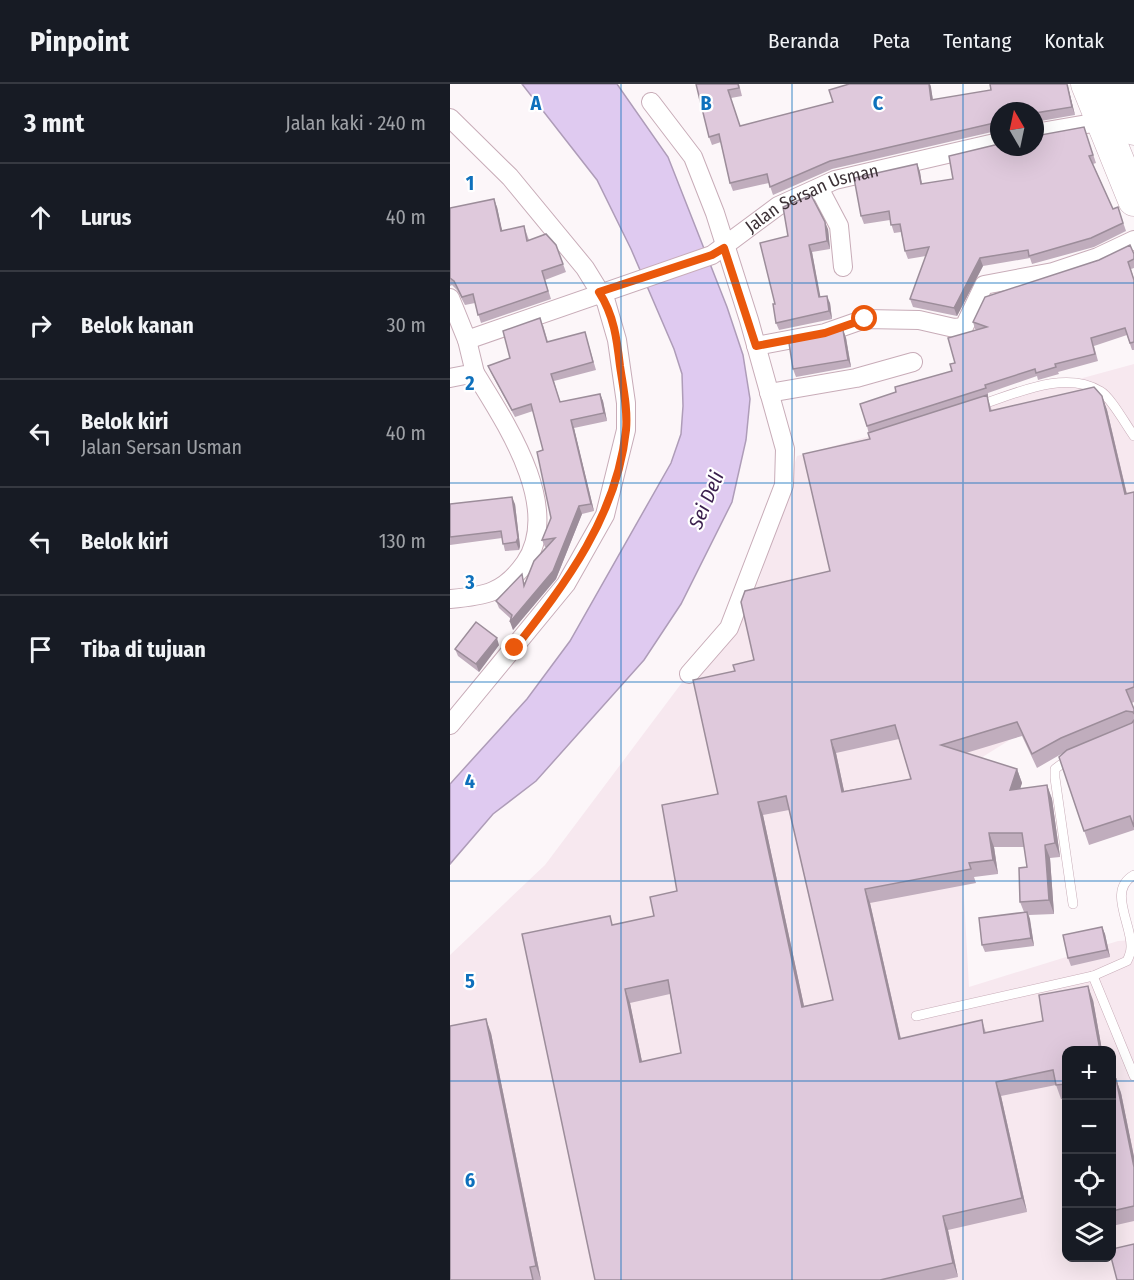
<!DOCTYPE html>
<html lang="id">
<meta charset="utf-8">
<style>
:root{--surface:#171b24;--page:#20242c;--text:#f1f3f6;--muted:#9ea1a6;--line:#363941}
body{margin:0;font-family:"Fira Sans Condensed",sans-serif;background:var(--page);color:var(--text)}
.controls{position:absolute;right:18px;bottom:18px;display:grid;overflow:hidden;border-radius:12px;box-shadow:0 6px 24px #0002}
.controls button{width:54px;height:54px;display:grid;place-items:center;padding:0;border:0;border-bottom:2px solid var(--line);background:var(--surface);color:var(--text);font:30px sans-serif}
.compass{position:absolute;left:540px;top:18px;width:54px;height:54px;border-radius:50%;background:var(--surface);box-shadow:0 6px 24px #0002;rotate:351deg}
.stop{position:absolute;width:18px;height:18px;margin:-14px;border:4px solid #ea580c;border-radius:50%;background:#fff}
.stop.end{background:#ea580c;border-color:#fff;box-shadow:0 2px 6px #0008}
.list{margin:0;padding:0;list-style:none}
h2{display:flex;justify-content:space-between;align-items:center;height:78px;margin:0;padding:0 24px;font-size:26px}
h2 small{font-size:20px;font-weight:400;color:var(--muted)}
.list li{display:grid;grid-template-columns:39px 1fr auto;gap:18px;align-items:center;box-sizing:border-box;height:108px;padding:0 24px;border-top:2px solid var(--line)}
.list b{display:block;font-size:22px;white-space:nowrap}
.list p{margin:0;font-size:20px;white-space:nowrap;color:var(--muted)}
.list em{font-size:20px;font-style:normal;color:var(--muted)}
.icon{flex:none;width:33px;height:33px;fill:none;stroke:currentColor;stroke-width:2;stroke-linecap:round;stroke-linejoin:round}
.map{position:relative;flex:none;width:684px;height:1196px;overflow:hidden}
header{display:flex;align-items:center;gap:36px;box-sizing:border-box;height:84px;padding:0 30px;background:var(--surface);border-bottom:2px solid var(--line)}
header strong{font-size:28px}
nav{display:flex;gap:33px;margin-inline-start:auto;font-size:21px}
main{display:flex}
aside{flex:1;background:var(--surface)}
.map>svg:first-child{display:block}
.built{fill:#f7e8ef;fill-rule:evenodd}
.water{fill:#dfcaf0;stroke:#ae9cb8;stroke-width:1.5}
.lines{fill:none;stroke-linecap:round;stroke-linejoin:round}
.lane-casing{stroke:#c8acb8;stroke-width:10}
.street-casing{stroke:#c8acb8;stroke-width:20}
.highway-casing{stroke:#c8acb8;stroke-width:33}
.lane{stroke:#fff;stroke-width:9}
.street{stroke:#fff;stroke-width:18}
.highway{stroke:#fff;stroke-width:32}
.wall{fill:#c0adbd;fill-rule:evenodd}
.shaded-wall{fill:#9c8d9a}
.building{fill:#dfc9dc;stroke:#9c8d9a;stroke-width:1.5;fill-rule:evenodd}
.route{stroke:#ea580c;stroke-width:8}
.grid{fill:none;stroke:#0e70bc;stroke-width:1.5;stroke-opacity:0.55}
.labels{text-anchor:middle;stroke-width:4.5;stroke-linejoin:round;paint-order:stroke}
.street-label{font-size:18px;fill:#3d3237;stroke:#fff}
.water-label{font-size:20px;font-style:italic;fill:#3a1f4d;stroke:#fff}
.grid-label{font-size:20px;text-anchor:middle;font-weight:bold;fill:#0e70bc;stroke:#fff;stroke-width:4.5;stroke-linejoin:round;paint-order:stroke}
</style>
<header>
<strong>Pinpoint</strong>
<nav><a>Beranda</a><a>Peta</a><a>Tentang</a><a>Kontak</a></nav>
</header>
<main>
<aside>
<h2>3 mnt<small>Jalan kaki · 240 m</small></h2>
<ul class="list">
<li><svg class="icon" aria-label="ahead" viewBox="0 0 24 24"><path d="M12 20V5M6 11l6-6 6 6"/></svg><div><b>Lurus</b></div><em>40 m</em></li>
<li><svg class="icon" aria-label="right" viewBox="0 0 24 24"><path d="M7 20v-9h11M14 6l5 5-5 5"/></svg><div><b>Belok kanan</b></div><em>30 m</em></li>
<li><svg class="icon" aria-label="left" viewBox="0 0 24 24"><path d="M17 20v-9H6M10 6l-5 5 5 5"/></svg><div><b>Belok kiri</b><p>Jalan Sersan Usman</p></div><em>40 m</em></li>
<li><svg class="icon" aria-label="left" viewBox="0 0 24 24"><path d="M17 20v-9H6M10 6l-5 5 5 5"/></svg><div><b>Belok kiri</b></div><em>130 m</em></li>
<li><svg class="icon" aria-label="arrive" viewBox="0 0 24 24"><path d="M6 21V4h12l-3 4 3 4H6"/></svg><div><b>Tiba di tujuan</b></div></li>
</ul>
</aside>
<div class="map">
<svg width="684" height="1196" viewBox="0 0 684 1196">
<rect width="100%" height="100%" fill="#fcf6f9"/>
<path class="built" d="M684,280v298l-177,111 12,214 149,-46 16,-1v340h-684v-325l95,-90 214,-285 38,-124zM616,966h46v208h-46z"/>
<polygon class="water" points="72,0 167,0 218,73 277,223 293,271 300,315 296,356 282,418 231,520 194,576 86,697 43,730 0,780 0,700 77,615 120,557 221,379 231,350 233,322 232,290 224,265 181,165 147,96"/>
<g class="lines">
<g class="lane-casing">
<g id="lane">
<path d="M527,322c36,-11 87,-37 123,-15 10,5 26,34 34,45"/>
<polyline points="621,673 605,685 605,694 623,820"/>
<polyline points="643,892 684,992"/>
<path d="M466,932l177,-40 34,-15c2,-4 4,-10 4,-14 1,-23 -24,-57 3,-72"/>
</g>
</g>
<g class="street-casing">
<g id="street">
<polyline points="201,18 243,73 265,129 299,236 335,365 334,401 279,544 239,590"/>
<polyline points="0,34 60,93 135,184 156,218 167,256 176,319 176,346 155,431 116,500 0,641"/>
<polyline points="585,49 660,36"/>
<polyline points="369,104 389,142 393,183"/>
<polyline points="0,214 17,256 25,289 0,294"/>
<path id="s1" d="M17,256l245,-85 66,-49 57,-26 164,-38"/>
<polyline points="306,262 375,249 415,235 469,236 504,244 514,243 534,201 603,188 648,173 684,156"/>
<polyline points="319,309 406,294 463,278"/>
<path d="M0,515c35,-3 54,-6 75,-36 38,-56 -20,-141 -50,-190"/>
</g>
</g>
<g class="highway-casing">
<g id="highway">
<polyline points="637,0 684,116"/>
<polyline points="667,0 684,45"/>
</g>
</g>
<use href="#lane" class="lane"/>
<use href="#street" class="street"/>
<use href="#highway" class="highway"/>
</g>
<g class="wall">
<polygon points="246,0 289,0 292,12 281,14 290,42 383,18 399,0 480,0 483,16 618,3 625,31 585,38 585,27 549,27 549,48 546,47 382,85 323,111 319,99 283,107 280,99 271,58 262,61 259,53"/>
<polygon points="634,43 646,79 643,80 663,125 668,123 676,147 644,163 582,180 580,174 533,182 507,232 463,223 460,215 476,172 458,175 455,167 451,148 444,149 440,136 414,140 411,132 467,80 470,88 472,100 503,95"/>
<polygon points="47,123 52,147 74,142 79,156 106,161 116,188 95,196 101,215 31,239 25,219 15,221 7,206 2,201 0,202 0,124"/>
<polygon points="378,145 380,165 362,168 370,213 380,219 382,235 329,246 326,239 325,220 338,152"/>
<path d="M684,170v14l-3,1 3,10v71h-2l-5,-15 -33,11 4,15 -40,11 1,2 -21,6 -1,-4 -49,17v3h-1l5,15 110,-15 5,14 20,84 7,-2v210l-2,1 2,6v121l-45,15 -30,-88 4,-4 -26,15 -15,-32 -56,17 51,16 5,14 -2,6 27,-4 5,14 8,58 -10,1 4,56 -25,1 5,31 -49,6 -3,-7 42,-33 -4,-10 7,-35 -3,-20h-30l4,27 -24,3 2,6 -106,20 31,136 81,-19 4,13 57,-12 50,-21 9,50h-36v48l-5,1 -5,-14 -55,11 26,116 -79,18 10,47 -14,3h-349l18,-355 41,-9 23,-25 41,-97 17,-123 19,-11 76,-89 40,-132 -3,-13 29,-34 56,-21 3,-8 22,-33 -2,-1 -2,-7zM449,655l12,40 -67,12 -8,-38zM339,726l44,190 -29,6 -41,-191zM220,910l11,59 -39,9 -12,-59z"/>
<polygon points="93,241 98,258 135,248 146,286 104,297 110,318 150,310 153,317 157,337 124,344 144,427 132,430 106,495 63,546 61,535 49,524 46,517 75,498 97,463 95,463 92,456 101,434 93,366 83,327 65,333 41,289 38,282 60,274"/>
<polygon points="393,246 396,254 401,283 346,293 343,285"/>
<polygon points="0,420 65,420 70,462 69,466 55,467 52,454 0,461"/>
<polygon points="49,561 29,588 8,572 5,565"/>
<polygon points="652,843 655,850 660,873 621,882 618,874"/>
<polygon points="41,949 91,1196 0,1196"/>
<polygon points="666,995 671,1009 684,1073 684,1137 662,1142 662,996"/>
</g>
<g class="shaded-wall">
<polygon points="479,0 480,0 481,3 484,24 481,16"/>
<polygon points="617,0 618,3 625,31 622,23"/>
<polygon points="467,80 470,88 473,108 471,100"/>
<polygon points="44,115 47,123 54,155 51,147"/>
<polygon points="375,138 378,145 380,165 377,157"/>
<polygon points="359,161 362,168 372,221 369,213"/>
<polygon points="530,174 533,182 507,232 504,224"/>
<polygon points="377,212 380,219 382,235 379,227"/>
<polygon points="393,246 396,254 401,283 398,276"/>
<polygon points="150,310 153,317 157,337 154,329"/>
<polygon points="652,312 657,326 680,424 675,410"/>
<polygon points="121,336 124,344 144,427 141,420"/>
<polygon points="62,413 65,420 70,462 69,466 66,458"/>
<polygon points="129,422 132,430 106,495 63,546 60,538"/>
<polygon points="47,554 49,561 29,588 26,580"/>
<polygon points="381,656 386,669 397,721 392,708"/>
<polygon points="567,685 572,699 565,720 560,706"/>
<polygon points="597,701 602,715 610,773 605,759"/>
<polygon points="308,718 313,731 357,936 352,923"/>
<polygon points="539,749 544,763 548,790 543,776"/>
<polygon points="595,761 600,774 604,830 599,816"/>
<polygon points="415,805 420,819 454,969 449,955"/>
<polygon points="577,828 580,835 584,862 581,854"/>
<polygon points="652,843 655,850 660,873 657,866"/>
<polygon points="638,902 643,916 652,966 650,966"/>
<polygon points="175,905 180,919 195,992 190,978"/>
<polygon points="36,935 41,949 91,1196 86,1182"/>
<polygon points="666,995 671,1009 684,1073 684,1083"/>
<polygon points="546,998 551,1012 577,1128 572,1114"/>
<polygon points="493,1132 498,1146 508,1193 503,1179"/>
</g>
<g class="building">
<polygon points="246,0 288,0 289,4 278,6 290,42 383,18 379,6 399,0 479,0 481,16 541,6 540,0 617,0 622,23 585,29 585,27 549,27 549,41 544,39 380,77 320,103 317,90 280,99 269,50 259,53"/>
<polygon points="634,43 643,71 639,72 663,125 668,123 673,139 641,154 579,172 578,166 530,174 504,224 460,215 479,163 455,167 450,140 441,141 439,127 411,132 404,94 467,80 471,100 503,95 499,72 549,60 549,63 585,63 585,52"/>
<polygon points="361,111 375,138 377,157 359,161 369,213 377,212 379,227 326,239 323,220 325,220 310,159 338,152 333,123"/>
<polygon points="44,115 51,147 74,142 77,157 96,150 106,161 113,180 92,187 98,207 28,231 23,210 12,213 4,197 0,194 0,124"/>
<polygon points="680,161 684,170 684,175 678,178 684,196 684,258 680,259 675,244 641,254 645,270 605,280 606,283 586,289 585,285 535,301 536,304 417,342 410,320 446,308 445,303 502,287 500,280 505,279 498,254 537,243 523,238 535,213 649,176"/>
<polygon points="90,234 97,258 135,248 143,278 101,290 110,318 150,310 154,329 121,336 141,420 129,422 103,487 60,538 62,531 46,517 72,490 74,502 84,477 105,454 92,456 101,434 87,368 93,366 81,320 62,326 38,282 60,274 53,247"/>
<polygon points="393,246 398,276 343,285 339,259"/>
<path d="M644,303l8,9 23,98 9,-2v195l-8,3 8,19v5l-1,-2 -7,-1 -65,27 -29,16 -15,-32 -76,23 76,24 -7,21 37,-5 8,58 -10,2 4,55 -29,2 -1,-34 8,-1 -5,-34h-33l4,27 -24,3 2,6 -106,20 34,150 83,-19 2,13 59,-12 -4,-26 49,-9 12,64h-34v36v-2l-10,1 -3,-15 -57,12 26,116 -79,18 10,47 -73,17h-285l-73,-346 88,-18 2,9 42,-9 -4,-19 27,-6 -15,-86 56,-11 -25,-114 42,-9 -2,-6 21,-5 -13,-58 4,-11 85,-20 -27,-117 67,-15 -2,-6 119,-38 3,16zM445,641l16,54 -69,13 -11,-52zM336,712l47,204 -31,7 -44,-205zM218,896l13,73 -41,9 -15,-73z"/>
<polygon points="62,413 68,454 66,458 53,460 51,447 0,453 0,420"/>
<polygon points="26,538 47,554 26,580 5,565"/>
<polygon points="684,636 684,743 680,732 634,747 609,673 617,666 682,639"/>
<polygon points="577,828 581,854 532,861 529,834"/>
<polygon points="652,843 657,866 618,874 613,851"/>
<polygon points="36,935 86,1182 80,1183 83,1196 0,1196 0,942"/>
<polygon points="666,995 684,1083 684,1122 662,1127 662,996"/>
<polygon points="684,1160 684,1196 667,1196 661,1173 662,1165"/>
</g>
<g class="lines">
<path class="route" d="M65,564c51,-65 102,-132 111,-218 2,-21 -3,-43 -6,-64 -3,-26 -6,-51 -21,-74l113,-37 12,-7 32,98 69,-13 40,-14"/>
</g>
<path class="grid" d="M171,0v1196M342,0v1196M513,0v1196M0,199h684M0,399h684M0,598h684M0,797h684M0,997h616M662,997h22"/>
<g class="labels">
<g class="street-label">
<text dy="6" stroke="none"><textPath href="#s1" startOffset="376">Jalan Sersan Usman</textPath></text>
</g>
<g class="water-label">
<text transform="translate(256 416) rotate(-67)" y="7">Sei Deli</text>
</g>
</g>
<g class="grid-label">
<text x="86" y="26">A</text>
<text x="256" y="26">B</text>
<text x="428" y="26">C</text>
<text x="20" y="106">1</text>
<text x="20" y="306">2</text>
<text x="20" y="505">3</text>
<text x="20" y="704">4</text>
<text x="20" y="904">5</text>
<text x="20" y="1103">6</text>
</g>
</svg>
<div class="controls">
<button>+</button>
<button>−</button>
<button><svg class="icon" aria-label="locate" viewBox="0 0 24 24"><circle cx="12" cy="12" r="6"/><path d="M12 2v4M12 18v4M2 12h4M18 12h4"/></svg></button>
<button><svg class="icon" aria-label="layers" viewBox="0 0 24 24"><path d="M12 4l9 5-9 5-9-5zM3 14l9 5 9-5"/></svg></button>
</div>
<svg class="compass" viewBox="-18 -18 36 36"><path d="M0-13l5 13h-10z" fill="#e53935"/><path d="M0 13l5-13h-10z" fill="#9ea1a6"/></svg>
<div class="stop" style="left:415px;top:235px"></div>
<div class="stop end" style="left:65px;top:564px"></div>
</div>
</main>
